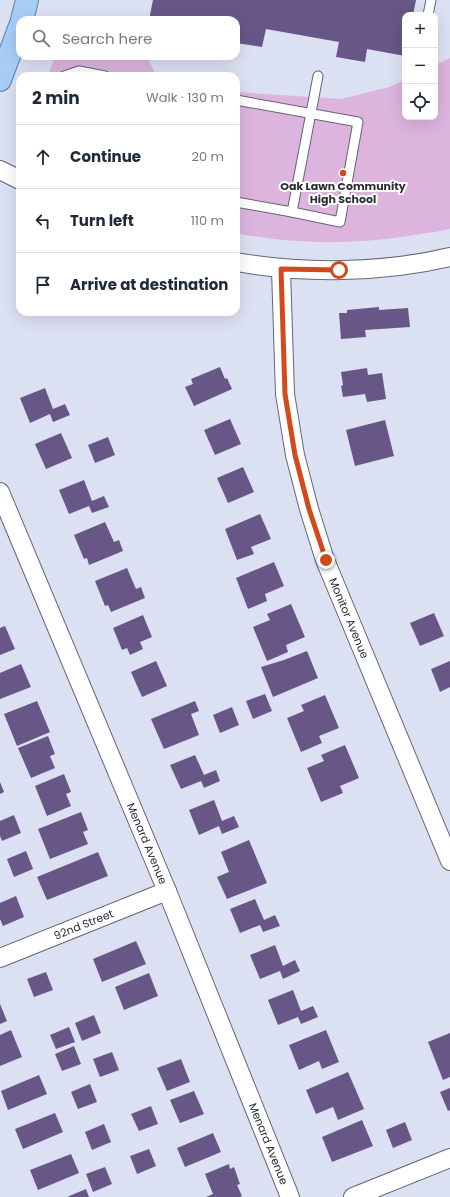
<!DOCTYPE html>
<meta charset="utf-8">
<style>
:root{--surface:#fff;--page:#f6f6f7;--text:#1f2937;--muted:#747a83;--line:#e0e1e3}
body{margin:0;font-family:Poppins,sans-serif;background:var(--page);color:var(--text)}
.controls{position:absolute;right:12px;top:12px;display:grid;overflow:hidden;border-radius:8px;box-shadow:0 4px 16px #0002}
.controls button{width:36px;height:36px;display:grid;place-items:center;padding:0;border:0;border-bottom:1px solid var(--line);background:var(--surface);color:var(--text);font:20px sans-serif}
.stop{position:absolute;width:12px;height:12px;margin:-9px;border:3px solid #d24a1c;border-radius:50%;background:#fff}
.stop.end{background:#d24a1c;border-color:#fff;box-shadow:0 1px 4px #0008}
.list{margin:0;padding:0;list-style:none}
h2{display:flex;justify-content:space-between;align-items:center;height:52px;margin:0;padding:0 16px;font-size:17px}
h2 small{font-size:13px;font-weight:400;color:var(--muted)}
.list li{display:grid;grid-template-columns:26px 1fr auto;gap:12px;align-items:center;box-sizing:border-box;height:64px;padding:0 16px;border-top:1px solid var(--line)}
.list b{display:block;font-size:15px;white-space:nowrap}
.list em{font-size:13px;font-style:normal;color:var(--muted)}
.icon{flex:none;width:22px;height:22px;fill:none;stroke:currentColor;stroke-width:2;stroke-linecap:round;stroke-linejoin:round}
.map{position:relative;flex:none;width:450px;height:1197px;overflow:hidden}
.search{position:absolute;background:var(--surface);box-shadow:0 4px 16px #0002;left:16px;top:16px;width:224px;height:44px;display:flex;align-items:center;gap:10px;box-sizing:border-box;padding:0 14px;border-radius:12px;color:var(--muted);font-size:15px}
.panel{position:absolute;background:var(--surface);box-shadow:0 4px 16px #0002;left:16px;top:72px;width:224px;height:244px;border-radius:12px}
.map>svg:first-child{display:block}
.green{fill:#dcb4de}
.building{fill:#685786}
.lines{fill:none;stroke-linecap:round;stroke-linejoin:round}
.lane-casing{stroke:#626575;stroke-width:11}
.street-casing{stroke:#626575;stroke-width:20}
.primary-casing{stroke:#5680ae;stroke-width:24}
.lane{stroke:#fff;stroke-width:9}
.street{stroke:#fff;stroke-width:18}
.primary{stroke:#a7cdf6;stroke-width:22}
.route{stroke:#d24a1c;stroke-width:5}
.poi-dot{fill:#d24a1c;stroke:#fff;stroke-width:1.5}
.labels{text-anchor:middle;stroke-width:4;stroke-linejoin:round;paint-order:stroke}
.poi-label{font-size:11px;font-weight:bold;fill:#2c2d34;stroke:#fff}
.street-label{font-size:11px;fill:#2c2d34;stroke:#fff}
</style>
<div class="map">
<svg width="450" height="1197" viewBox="0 0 450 1197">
<rect width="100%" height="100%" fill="#dce0f3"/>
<g class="green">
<polygon points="55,56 147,56 156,76 48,76"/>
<path d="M450,58v171c-10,2 -20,4 -30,5 -61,11 -124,11 -184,-1v-141l105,7 48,-12 16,-7v37h30v-52z"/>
</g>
<g class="building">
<polygon points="153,0 416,0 413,15 405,15 405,56 367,49 365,62 336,57 339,42 266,29 262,47 236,43 236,20 149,20"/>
<polygon points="379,307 379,310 408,308 410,327 365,330 366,337 341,339 339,313 347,313 347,310"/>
<polygon points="220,367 225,379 227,378 232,389 194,406 185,387 193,384 191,379"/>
<polygon points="367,368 368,375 382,373 386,399 367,402 365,394 343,397 341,386 343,385 341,372"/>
<polygon points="45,388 53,409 65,404 70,415 53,422 50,414 30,423 20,398"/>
<polygon points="230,419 241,444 215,455 204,430"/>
<polygon points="385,420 394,456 355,466 346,430"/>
<polygon points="61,433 72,458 46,469 35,444"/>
<polygon points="108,437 115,455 95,463 88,445"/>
<polygon points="243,467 254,492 228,503 217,478"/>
<polygon points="84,480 92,501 104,496 109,507 92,513 89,506 69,514 59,490"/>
<polygon points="260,514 271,539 251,547 254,554 237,560 225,529"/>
<polygon points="105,522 114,542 119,540 123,551 89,565 87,558 84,559 74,535"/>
<polygon points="274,562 284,586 265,594 267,601 248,609 236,578"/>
<polygon points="127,568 136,589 141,587 145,598 111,612 108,605 105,606 95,581"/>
<polygon points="291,604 305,637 286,645 288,652 267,661 253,627 270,620 267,614"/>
<polygon points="434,613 444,636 420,646 410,623"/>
<polygon points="143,615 152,637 140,642 143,649 130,655 127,648 122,650 113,628"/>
<polygon points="5,626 15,649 0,655 0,628"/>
<polygon points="307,651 318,678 273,697 261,667 284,660"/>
<polygon points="156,661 167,686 142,697 131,672"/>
<polygon points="450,661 450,687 440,692 431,669"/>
<polygon points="21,664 31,687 0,699 0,673"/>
<polygon points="265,694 272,711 253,719 246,701"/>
<polygon points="325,695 339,728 319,736 322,743 301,752 287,718 304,711 301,705"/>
<polygon points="37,701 50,732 17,746 4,714"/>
<polygon points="195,701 199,711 191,714 199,735 164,749 151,719"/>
<polygon points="232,707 239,725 220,733 213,715"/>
<polygon points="48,736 55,754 50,756 55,768 31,778 18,748"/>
<polygon points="345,745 359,778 340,786 343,793 321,802 307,768 324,761 321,755"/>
<polygon points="195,755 204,775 216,770 220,781 204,788 201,781 181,789 170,765"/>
<polygon points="64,774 71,792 66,794 71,806 47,816 35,786"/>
<polygon points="0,782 4,792 0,794"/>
<polygon points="214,800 222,821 234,816 239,827 222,834 219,826 199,835 189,810"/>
<polygon points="81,812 88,830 83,832 88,844 50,859 38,829"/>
<polygon points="14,815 21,833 2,841 0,836 0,821"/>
<polygon points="249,840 267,883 227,899 217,877 229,872 221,852"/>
<polygon points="26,851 33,869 14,877 7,859"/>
<polygon points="98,852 108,876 47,900 37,877"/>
<polygon points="16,896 24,917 3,926 0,919 0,903"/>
<polygon points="255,899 264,920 275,915 280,926 263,932 260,925 240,933 230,909"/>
<polygon points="136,941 146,964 102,982 93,959"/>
<polygon points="275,945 283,966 295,960 300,971 283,979 280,971 260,979 250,955"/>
<polygon points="46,972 53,990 34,997 27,979"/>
<polygon points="149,973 158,996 124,1010 115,987"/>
<polygon points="293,990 301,1011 313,1006 318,1017 301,1024 298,1017 278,1025 268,1000"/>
<polygon points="0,1004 7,1021 0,1024"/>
<polygon points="94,1015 101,1033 82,1041 75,1023"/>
<polygon points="69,1027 75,1042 56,1049 50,1035"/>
<polygon points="11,1030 22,1057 0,1066 0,1035"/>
<polygon points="326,1030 339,1062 322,1069 319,1061 299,1070 289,1045"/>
<polygon points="450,1033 450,1077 443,1080 428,1042"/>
<polygon points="74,1046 81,1064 62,1071 55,1054"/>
<polygon points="112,1052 119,1070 100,1077 93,1059"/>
<polygon points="181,1059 190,1082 167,1091 157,1068"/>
<polygon points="348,1072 364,1109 338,1120 333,1107 316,1114 306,1090"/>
<polygon points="39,1075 47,1094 8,1110 1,1091"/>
<polygon points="90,1084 97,1102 78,1109 71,1092"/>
<polygon points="450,1088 450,1110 448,1111 440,1092"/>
<polygon points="194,1091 204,1114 180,1123 170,1100"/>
<polygon points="151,1106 158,1124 139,1131 131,1114"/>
<polygon points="55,1113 63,1132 23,1149 15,1129"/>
<polygon points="362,1120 373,1146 332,1162 322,1137"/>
<polygon points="405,1122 412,1140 393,1148 386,1130"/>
<polygon points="104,1124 111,1142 92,1150 85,1132"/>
<polygon points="213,1133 221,1152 185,1167 177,1148"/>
<polygon points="149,1149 156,1166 137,1174 130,1156"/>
<polygon points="71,1154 79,1173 38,1190 30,1170"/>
<polygon points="229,1164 230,1169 234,1167 240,1184 237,1185 242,1196 240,1197 206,1197 213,1194 205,1174"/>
<polygon points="105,1167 112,1184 93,1192 86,1174"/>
<polygon points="86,1189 89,1197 67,1197"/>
</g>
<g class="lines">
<g class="lane-casing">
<g id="lane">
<polyline points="428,15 431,0"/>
<polyline points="64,76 79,71 105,76"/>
<path d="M236,100l122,22 -18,100 -48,-10c9,-45 17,-91 26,-136"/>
<polyline points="236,202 292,212"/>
</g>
</g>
<g class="street-casing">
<g id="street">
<polyline points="0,170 20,180"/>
<path d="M236,262c68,12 147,11 214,-5"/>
<path id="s1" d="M281,269l4,125 10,61 14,54 16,51 125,301"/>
<path id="s2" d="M0,492l167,399 123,306"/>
<path id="s3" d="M0,958l167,-67"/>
<polyline points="353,1197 450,1158"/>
</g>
</g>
<g class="primary-casing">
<g id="primary">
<polyline points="22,20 27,0"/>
<polyline points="0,80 20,26"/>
</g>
</g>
<use href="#lane" class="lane"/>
<use href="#street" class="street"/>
<use href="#primary" class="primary"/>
</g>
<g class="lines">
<polyline class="route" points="326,560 309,509 295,455 285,394 281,269 339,270"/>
</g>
<circle class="poi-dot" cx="343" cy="173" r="4"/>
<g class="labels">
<g class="poi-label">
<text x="343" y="190">Oak Lawn Community<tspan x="343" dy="13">High School</tspan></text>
</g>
<g class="street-label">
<text dy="4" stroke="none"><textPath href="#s1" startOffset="359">Monitor Avenue</textPath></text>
<text dy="4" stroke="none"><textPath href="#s2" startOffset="381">Menard Avenue</textPath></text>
<text dy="4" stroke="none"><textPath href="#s3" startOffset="90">92nd Street</textPath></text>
<text dy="4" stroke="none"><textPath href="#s2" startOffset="705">Menard Avenue</textPath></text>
</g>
</g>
</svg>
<div class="controls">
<button>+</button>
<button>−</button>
<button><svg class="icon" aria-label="locate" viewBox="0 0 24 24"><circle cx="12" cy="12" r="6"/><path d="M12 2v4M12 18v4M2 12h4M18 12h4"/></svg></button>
</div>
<div class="stop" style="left:339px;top:270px"></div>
<div class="stop end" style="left:326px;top:560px"></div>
<div class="search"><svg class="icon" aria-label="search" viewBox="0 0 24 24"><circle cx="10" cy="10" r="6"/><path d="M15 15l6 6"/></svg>Search here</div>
<section class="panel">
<h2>2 min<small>Walk · 130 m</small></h2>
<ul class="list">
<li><svg class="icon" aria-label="ahead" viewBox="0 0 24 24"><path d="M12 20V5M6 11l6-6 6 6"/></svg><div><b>Continue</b></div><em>20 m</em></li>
<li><svg class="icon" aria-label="left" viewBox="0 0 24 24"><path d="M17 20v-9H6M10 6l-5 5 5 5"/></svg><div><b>Turn left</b></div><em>110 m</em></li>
<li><svg class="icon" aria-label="arrive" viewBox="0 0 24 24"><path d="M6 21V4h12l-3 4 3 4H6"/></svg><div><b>Arrive at destination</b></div></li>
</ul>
</section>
</div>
